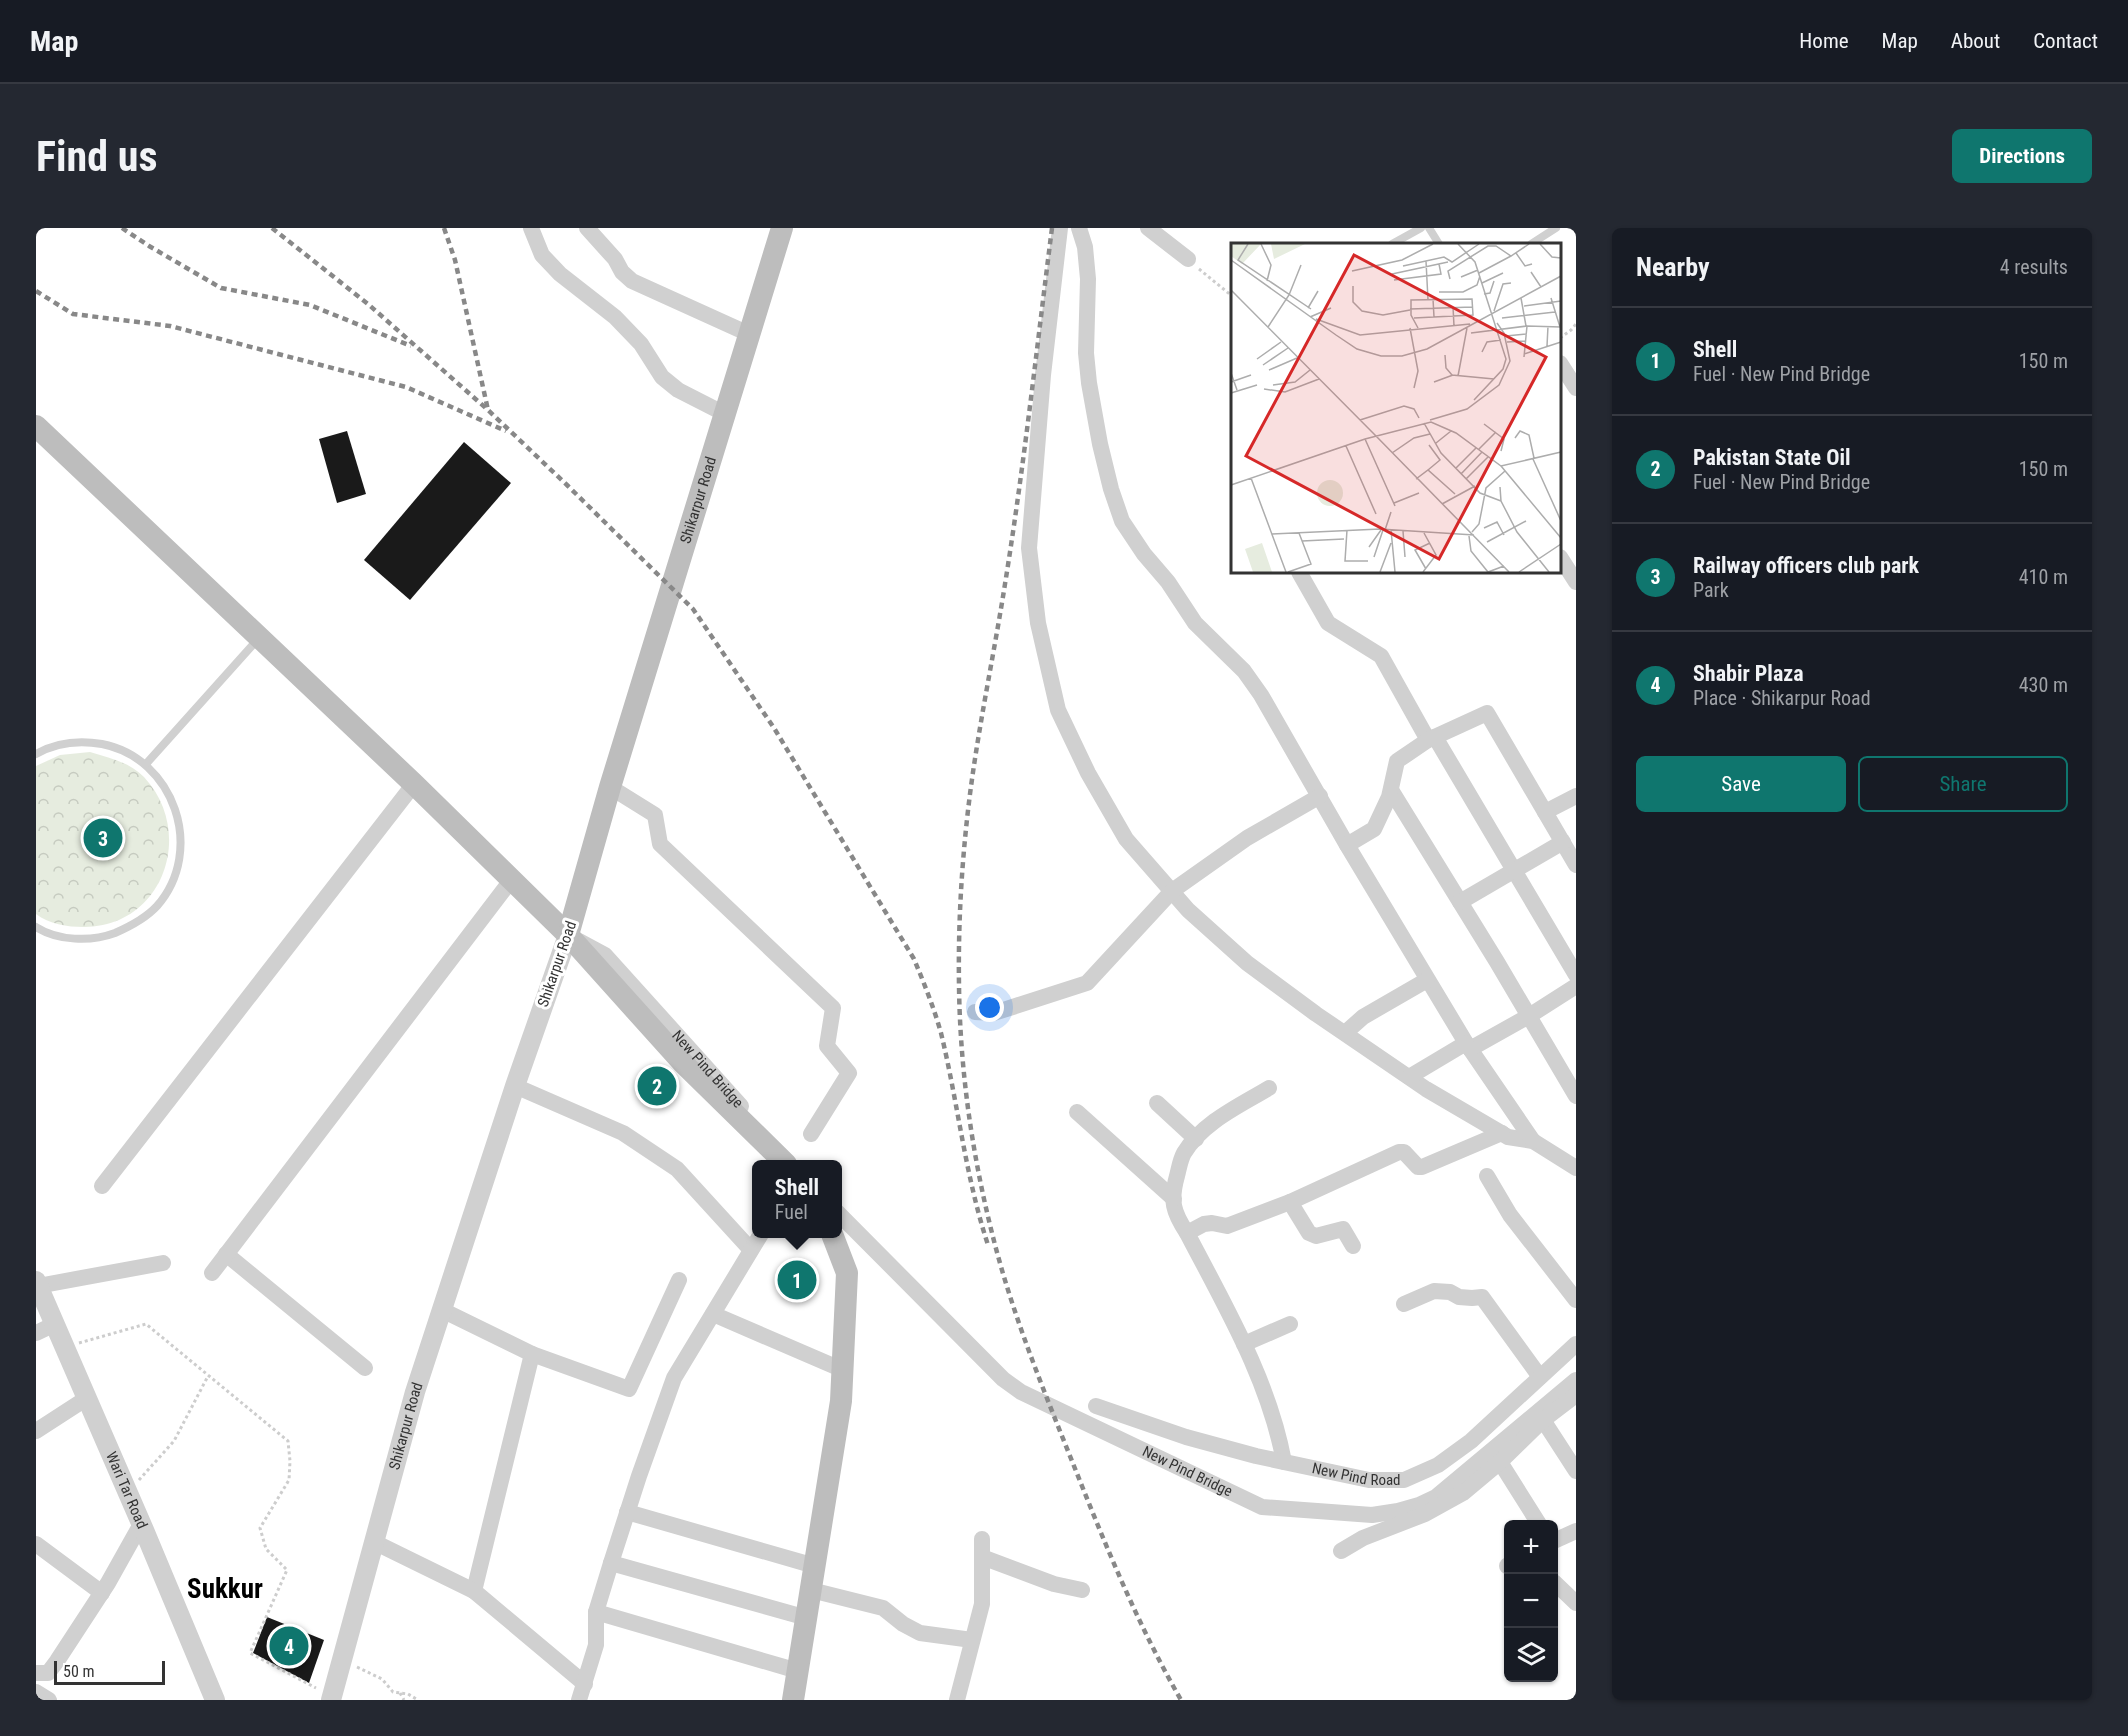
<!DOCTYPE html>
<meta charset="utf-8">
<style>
:root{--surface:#171b24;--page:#242831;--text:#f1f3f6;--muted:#9ea1a6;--line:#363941;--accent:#0f766e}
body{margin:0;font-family:"Roboto Condensed",sans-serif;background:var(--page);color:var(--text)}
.controls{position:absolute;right:18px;bottom:18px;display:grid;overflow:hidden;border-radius:9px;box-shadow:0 2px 4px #0004}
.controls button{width:54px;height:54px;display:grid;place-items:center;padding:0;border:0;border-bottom:2px solid var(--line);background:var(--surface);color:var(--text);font:30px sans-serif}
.scale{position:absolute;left:18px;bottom:15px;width:111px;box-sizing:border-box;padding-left:6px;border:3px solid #333;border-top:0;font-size:16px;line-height:21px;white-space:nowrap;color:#333;-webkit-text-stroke:4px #fff;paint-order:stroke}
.you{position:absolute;left:954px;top:780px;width:21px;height:21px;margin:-15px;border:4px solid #fff;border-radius:50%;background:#1a73e8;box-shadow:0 0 0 9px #1a73e833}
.badge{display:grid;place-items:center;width:39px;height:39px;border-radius:50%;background:var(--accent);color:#fff;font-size:20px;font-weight:700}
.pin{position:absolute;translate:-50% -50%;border:3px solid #fff;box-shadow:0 2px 6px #0006}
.popup{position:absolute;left:716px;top:932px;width:90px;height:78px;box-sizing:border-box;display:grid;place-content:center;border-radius:9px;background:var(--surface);filter:drop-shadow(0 2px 4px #0005);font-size:20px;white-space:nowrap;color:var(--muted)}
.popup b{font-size:22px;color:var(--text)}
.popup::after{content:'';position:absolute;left:50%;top:100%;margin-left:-12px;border:12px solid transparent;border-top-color:var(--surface)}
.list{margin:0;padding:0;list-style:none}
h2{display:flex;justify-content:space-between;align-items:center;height:78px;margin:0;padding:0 24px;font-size:26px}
h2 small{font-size:20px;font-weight:400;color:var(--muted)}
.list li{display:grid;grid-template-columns:39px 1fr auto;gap:18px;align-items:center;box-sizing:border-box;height:108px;padding:0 24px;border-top:2px solid var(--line)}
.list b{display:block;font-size:22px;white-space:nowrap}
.list p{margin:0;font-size:20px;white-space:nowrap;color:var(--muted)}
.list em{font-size:20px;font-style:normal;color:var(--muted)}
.actions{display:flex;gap:12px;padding:18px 24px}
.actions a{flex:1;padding:14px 0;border:2px solid var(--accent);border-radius:9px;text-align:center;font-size:21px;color:var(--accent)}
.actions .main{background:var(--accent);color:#fff}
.icon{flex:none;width:33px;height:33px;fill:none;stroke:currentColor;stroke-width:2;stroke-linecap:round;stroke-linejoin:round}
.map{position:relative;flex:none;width:1540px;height:1472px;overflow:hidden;border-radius:9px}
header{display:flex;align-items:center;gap:36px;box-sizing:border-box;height:84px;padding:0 30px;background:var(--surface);border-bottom:2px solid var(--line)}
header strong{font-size:28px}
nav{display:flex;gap:33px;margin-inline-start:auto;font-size:21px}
.intro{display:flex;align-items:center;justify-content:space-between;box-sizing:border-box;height:144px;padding:0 36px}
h1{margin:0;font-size:42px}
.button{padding:15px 27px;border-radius:9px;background:var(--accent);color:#fff;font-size:21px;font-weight:700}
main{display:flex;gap:36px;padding:0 36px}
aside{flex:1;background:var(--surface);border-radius:9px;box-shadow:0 2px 4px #0004}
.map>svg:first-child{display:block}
.park{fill:url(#park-crowns)}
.building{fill:#1a1a1a}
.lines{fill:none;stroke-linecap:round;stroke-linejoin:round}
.path{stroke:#cdcdcd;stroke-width:3;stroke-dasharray:3 3;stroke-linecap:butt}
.service{stroke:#d0d0d0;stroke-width:8}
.minor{stroke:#d0d0d0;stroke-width:16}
.tertiary{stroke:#d0d0d0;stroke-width:20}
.secondary{stroke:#bdbdbd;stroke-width:22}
.rail{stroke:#888;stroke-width:4.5;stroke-dasharray:6 4.5;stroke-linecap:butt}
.labels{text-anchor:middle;stroke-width:6;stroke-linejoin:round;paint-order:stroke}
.street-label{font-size:15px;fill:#333;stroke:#fff}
.town-label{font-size:27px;font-weight:bold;fill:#000;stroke:#fff}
.inset-road{fill:none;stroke:#adadad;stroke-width:1.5}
.view{fill:#d62828;fill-opacity:0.15;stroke:#d62828;stroke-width:3}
.inset-edge{fill:none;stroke:#333;stroke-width:3}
</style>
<header>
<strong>Map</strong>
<nav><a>Home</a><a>Map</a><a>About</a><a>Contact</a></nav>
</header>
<div class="intro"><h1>Find us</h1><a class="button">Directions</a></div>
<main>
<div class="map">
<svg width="1540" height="1472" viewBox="0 0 1540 1472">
<defs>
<pattern id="park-crowns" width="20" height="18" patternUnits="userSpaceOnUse" patternTransform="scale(1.5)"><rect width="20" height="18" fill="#e6ecdf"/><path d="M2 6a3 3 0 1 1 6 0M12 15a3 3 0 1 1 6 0" fill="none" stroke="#c6cbc0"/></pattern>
</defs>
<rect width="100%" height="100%" fill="#fff"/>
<path class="park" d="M54,524c20,6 39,10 54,25 52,56 19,150 -60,150 -17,0 -35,-3 -48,-13v-148l24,-11z"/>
<g class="building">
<polygon points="311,203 330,266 301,275 283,211"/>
<polygon points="428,214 475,255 374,372 328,332"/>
<polygon points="231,1389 288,1412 273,1455 217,1425"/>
</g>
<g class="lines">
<g class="path">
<polyline points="1163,41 1196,68"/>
<polyline points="1524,110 1535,102 1540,96"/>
<polyline points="43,1115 110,1096 252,1213 254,1233 253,1252 224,1300 230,1321 251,1342 214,1425 280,1460"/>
<polyline points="103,1252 138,1213 172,1148"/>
<polyline points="321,1439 346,1451 357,1464 372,1466 382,1472"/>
<polyline points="364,1465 368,1472"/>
</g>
<g class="service">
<polyline points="1393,0 1403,16"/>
<polyline points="1356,16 1385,0"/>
<polyline points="1495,16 1520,0"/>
<path d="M0,526c21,-12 43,-14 66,-10 72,14 104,106 55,162 -11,12 -26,20 -42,27 -24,9 -57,8 -79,-6"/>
<polyline points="110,536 223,410"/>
</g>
<g class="minor">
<polyline points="495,0 506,27 524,46 579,89 605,116 626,149 642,162 689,186"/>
<polyline points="551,0 579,31 586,44 596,53 713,106"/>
<polyline points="1024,0 1007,147 993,320 1002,395 1022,482 1052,545 1090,611 1152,682 1211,735 1280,786 1390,861 1472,909 1497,913 1540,940"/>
<polyline points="1043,0 1049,19 1052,51 1050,125 1053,155 1064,216 1075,261 1086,293 1108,326 1132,354 1159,395 1208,443 1225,467 1311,617 1430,815 1497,913"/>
<polyline points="1112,0 1152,31"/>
<polyline points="1524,135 1540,160"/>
<polyline points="1524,329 1540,354"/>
<polyline points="1263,344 1292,395 1345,428 1392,512"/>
<polyline points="1399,509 1540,747"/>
<polyline points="574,559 619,587 624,616 797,780 791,818 813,845 775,906"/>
<polyline points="1355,562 1461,734 1540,868"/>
<polyline points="1509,584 1540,568"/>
<polyline points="1311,617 1338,601 1353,569 1361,533 1392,512 1451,485 1540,637"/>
<polyline points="1424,674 1527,614"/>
<path id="s1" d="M543,713l26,14 136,151"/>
<polyline points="939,784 958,785 1051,755 1136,663 1211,610 1284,568"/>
<polyline points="1309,805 1327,789 1391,752"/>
<polyline points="1434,821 1493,788 1540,758"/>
<polyline points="1373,849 1430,815"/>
<polyline points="479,858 587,905 641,941 715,1022"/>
<path d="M1233,860c-30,18 -66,34 -85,65 -4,7 -5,16 -7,23 -7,25 -4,36 10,57 38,73 82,147 97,229"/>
<polyline points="1121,875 1160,911"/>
<polyline points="1041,884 1138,971"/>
<polyline points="1451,948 1474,987 1540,1072"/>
<polyline points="66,958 378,556"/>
<polyline points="1254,974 1273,1005 1280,1008 1307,1001 1317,1018"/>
<path id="s2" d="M801,984l166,167 18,13 241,115 110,8 26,-4 21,-6 17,-8 140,-117"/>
<polyline points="1151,1005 1168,996 1176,995 1191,998 1254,974 1363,924 1368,924 1382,939 1386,939 1466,905"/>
<polyline points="190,1026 329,1140"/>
<polyline points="176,1045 476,651"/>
<polyline points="2,1058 127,1035"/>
<polyline points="1368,1076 1398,1063 1414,1064 1423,1069 1436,1070 1446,1069 1504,1149"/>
<polyline points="406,1082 496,1126 438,1363"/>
<polyline points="677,1086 807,1142"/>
<polyline points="0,1105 19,1096"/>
<polyline points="1208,1116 1254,1096"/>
<polyline points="496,1126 593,1161 643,1052"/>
<path id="s3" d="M1060,1178l90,31 70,19 113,24h35l34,-15 33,-24 105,-97"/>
<polyline points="1507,1192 1540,1243"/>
<polyline points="0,1203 51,1170"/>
<polyline points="1464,1234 1503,1296"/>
<polyline points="591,1284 779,1338"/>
<polyline points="1518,1313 1540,1303"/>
<polyline points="338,1314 438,1363 549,1456"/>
<polyline points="0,1316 66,1365"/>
<polyline points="1305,1323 1327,1310 1389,1286 1427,1265 1464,1234 1507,1192 1540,1167"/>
<polyline points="946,1329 1018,1356 1046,1362"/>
<polyline points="575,1335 771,1390"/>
<polyline points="1471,1338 1472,1337"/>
<polyline points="1518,1354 1540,1375"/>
<polyline points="775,1362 847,1380 867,1396 884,1405 936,1412"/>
<polyline points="560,1384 762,1443"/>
<polyline points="0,1445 12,1445 21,1433 72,1355 105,1296"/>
<polyline points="0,1464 13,1472"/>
<polyline points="543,1472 560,1417 560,1384 575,1335 603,1248 638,1150 725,1006"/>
<polyline points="921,1472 946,1376 946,1311"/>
</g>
<g class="tertiary">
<path id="s4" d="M0,1053l108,249 71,170"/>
<path id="s5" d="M295,1472l84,-308 100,-306 53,-151"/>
</g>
<g class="secondary">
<polyline points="0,198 378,556 532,707 647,835 750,936"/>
<path id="s6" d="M532,707l42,-148 172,-559"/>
<polyline points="757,1472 805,1173 811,1045 796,1006"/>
</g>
<g class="rail">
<polyline points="86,0 113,18 185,60 274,77 375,118"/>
<path d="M236,0l96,76 120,106 80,76 125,123 81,119 140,231c10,24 20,49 27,74 17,70 24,142 47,212"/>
<polyline points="408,0 419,32 452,182"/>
<path d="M1016,0c-15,118 -28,238 -47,356 -11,70 -26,140 -35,210 -8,63 -12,127 -11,191 1,91 15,183 39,271 20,73 50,145 78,215 31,78 63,156 105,229"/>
<polyline points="0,63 37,86 134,98 370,159 470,203"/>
</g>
</g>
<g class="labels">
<g class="street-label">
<text dy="5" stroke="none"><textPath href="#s6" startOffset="454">Shikarpur Road</textPath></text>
<text transform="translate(521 736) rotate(-71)" y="5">Shikarpur Road</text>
<text dy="5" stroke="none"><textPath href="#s1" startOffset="183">New Pind Bridge</textPath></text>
<text dy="5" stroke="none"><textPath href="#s5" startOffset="284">Shikarpur Road</textPath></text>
<text dy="5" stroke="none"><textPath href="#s2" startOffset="442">New Pind Bridge</textPath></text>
<text dy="5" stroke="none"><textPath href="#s3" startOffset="270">New Pind Road</textPath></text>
<text dy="5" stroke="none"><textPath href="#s4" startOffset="228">Wari Tar Road</textPath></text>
</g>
<g class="town-label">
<text x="189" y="1370">Sukkur</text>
</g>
</g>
<g transform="translate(1195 15)">
<rect width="330" height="330" fill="#fff"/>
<path d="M0,1h30l-19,20 -11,-8zM40,1h34l-31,15z" fill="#e6ecdf"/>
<path d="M86 250a13 13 0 1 1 26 0a13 13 0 1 1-26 0Z" fill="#e6ecdf"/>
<path d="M31,300l10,29h-19l-8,-23z" fill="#e6ecdf"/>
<path class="inset-road" d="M17,1l-10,16 73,49M30,1l10,21 -4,16M227,1l17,18 31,97 -3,10 -29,31M309,1l12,13 9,1M285,10l9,13 7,-2M0,17l105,75 21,14 24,7h21l25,-7 134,-73M195,18l2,39M172,23l41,-9 8,5 27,-18M121,28l50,-11 31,-16M300,29l10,15M248,30l32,-17M161,31l56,-12M230,34l17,-7M219,36l-2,-8 40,-25h8l15,10 18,-12M163,37l47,-6 -2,-10M251,40l21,-10M122,43v16l9,9 21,4 27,-5M0,47l145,146M208,49h24l14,-7 3,-9M253,51l6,-1 4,-12M290,55l5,28M320,55l9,29M202,56l1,18M293,63l37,-5M222,64l1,19M77,65l10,-17M179,66l63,-2M263,68l9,-27 8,-1M79,74l21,-9M183,75l59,-3 -1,-16 -61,1v15l7,13M271,75l53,-6M85,76l44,16 110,-11M37,84l21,-32 12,-30M179,85l8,43 -4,17M240,90l56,-7 34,1M275,93l21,-2M276,99l18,-1M316,103l1,-20M251,109l5,-10 14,-2M293,111l37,-12M214,112l1,13 6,7 42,4M293,114l3,-31M26,116l24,-17M32,122l25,-17M38,127l28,-12M0,130l6,17M227,133l9,-48M0,139l20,-7M203,139l19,-7M42,142l22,-3 15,-12M33,146l21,3 34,-13M0,150l26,-8M129,177l44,-14 10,3 5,9M199,177l37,-11 32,-24 11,-24 -6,-28 -7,-10M193,180l17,30 39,40 21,8M253,181l20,15 -3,12M145,193l133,136M284,195l5,-7 9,4 5,23M134,196l30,67M205,200l15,-12M115,203l30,68M248,206l17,-17M161,210l22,-15 16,-4M302,216l28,62M330,219v19M270,223l60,72M225,225l20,-20M197,227l12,-10 -11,-15M230,231l21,-22M20,235l35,94M185,236l12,-9 27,24M235,236l22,-22M0,242l134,-46 66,-17 25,11 45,33 60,-14M269,244l1,14 16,31 32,40M163,260l25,-10M211,261l33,-18M253,285l13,-6 7,13M116,287l-2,31h23M154,287l6,-18M160,287l4,42M172,288l2,26M241,289l7,-8 7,-36 19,-17M41,291l108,-5 94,6M238,293l2,15 17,21 16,-6M71,298l42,-2M256,299l39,-21M138,304l12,-17M143,314l9,-27M195,326l-11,-19 15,-7M57,329l23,-8 -12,-31M149,329l11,-29M192,329l13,-17 -12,-22M288,329l42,-28"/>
<path class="view" d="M123,12l192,102 -107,202 -193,-103z"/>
<rect width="330" height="330" class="inset-edge"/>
</g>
</svg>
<div class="controls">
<button>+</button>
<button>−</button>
<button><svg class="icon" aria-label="layers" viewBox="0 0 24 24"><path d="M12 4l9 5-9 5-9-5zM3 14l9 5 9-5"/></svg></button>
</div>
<div class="scale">50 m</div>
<div class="you"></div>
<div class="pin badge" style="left:761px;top:1052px">1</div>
<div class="popup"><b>Shell</b>Fuel</div>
<div class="pin badge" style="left:621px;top:858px">2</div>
<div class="pin badge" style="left:67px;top:610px">3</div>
<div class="pin badge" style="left:253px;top:1418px">4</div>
</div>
<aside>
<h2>Nearby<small>4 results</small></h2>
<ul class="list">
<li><span class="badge">1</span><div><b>Shell</b><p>Fuel · New Pind Bridge</p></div><em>150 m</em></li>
<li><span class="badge">2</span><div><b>Pakistan State Oil</b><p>Fuel · New Pind Bridge</p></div><em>150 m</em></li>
<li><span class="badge">3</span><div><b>Railway officers club park</b><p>Park</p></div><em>410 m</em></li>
<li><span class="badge">4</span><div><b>Shabir Plaza</b><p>Place · Shikarpur Road</p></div><em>430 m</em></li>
</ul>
<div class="actions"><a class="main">Save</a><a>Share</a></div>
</aside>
</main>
